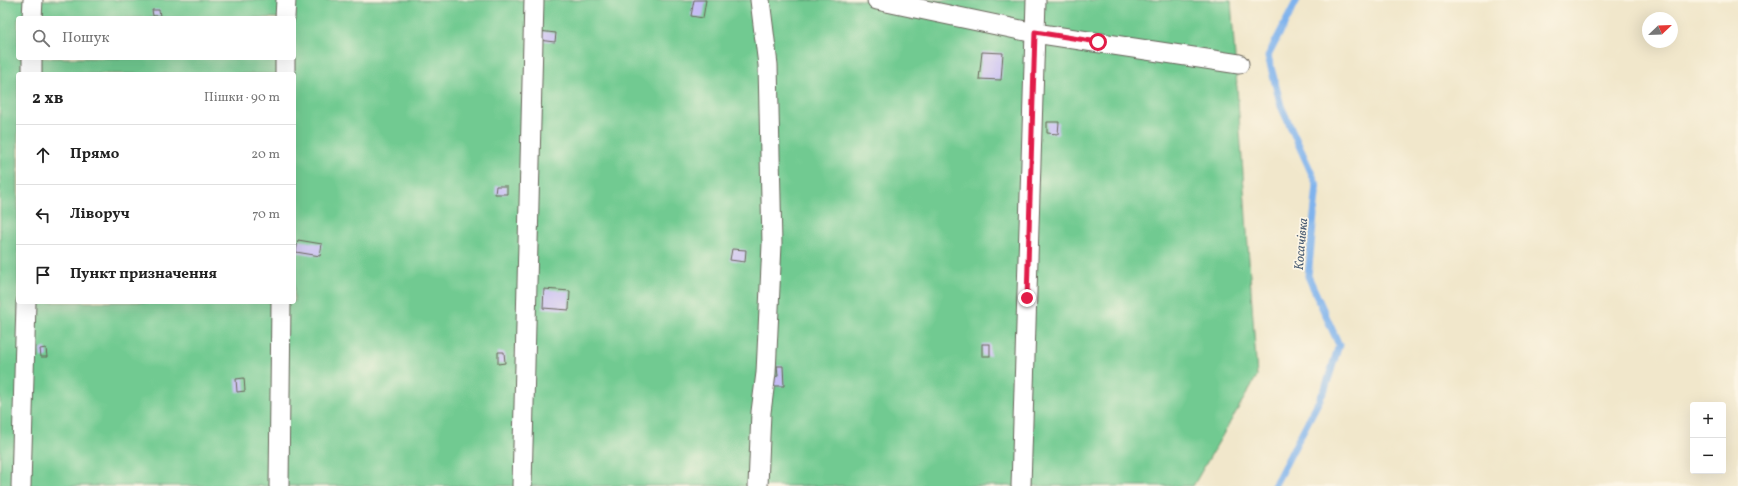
<!DOCTYPE html>
<html lang="uk">
<meta charset="utf-8">
<style>
:root{--surface:#fff;--page:#f2f2f2;--text:#222;--muted:#767676;--line:#e0e0e0}
body{margin:0;font-family:Vollkorn,serif;background:var(--page);color:var(--text)}
.controls{position:absolute;right:12px;bottom:12px;display:grid;overflow:hidden;border-radius:4px;box-shadow:0 4px 16px #0002}
.controls button{width:36px;height:36px;display:grid;place-items:center;padding:0;border:0;border-bottom:1px solid var(--line);background:var(--surface);color:var(--text);font:20px sans-serif}
.compass{position:absolute;left:1642px;top:12px;width:36px;height:36px;border-radius:50%;background:var(--surface);box-shadow:0 4px 16px #0002;rotate:67deg}
.stop{position:absolute;width:12px;height:12px;margin:-9px;border:3px solid #e11d48;border-radius:50%;background:#fff}
.stop.end{background:#e11d48;border-color:#fff;box-shadow:0 1px 4px #0008}
.list{margin:0;padding:0;list-style:none}
h2{display:flex;justify-content:space-between;align-items:center;height:52px;margin:0;padding:0 16px;font-size:17px}
h2 small{font-size:13px;font-weight:400;color:var(--muted)}
.list li{display:grid;grid-template-columns:26px 1fr auto;gap:12px;align-items:center;box-sizing:border-box;height:60px;padding:0 16px;border-top:1px solid var(--line)}
.list b{display:block;font-size:15px;white-space:nowrap}
.list em{font-size:13px;font-style:normal;color:var(--muted)}
.icon{flex:none;width:22px;height:22px;fill:none;stroke:currentColor;stroke-width:2;stroke-linecap:round;stroke-linejoin:round}
.map{position:relative;flex:none;width:1738px;height:486px;overflow:hidden}
.search{position:absolute;background:var(--surface);box-shadow:0 4px 16px #0002;left:16px;top:16px;width:280px;height:44px;display:flex;align-items:center;gap:10px;box-sizing:border-box;padding:0 14px;border-radius:4px;color:var(--muted);font-size:15px}
.panel{position:absolute;background:var(--surface);box-shadow:0 4px 16px #0002;left:16px;top:72px;width:280px;height:232px;border-radius:4px}
.map>svg:first-child{display:block}
.green{fill:#71ca91;stroke:#467356;fill-rule:evenodd}
.lines{fill:none;stroke-linecap:round;stroke-linejoin:round}
.stream{stroke:#7fb3ed;stroke-width:7}
.building{fill:#c3baf5}
.street-casing{stroke:#676359;stroke-width:21}
.street{stroke:#fff;stroke-width:19}
.route{stroke:#e11d48;stroke-width:5}
.labels{text-anchor:middle;stroke-width:3.5;stroke-linejoin:round;paint-order:stroke}
.water-label{font-size:13px;font-style:italic;fill:#445870;stroke:#fcf5e5}
</style>
<div class="map">
<svg width="1738" height="486" viewBox="0 0 1738 486">
<rect width="100%" height="100%" fill="#fcf5e5"/>
<filter id="ink" filterUnits="userSpaceOnUse"><feTurbulence type="fractalNoise" baseFrequency=".025" numOctaves="2"/><feDisplacementMap in="SourceGraphic" scale="8" xChannelSelector="R" yChannelSelector="G"/><feConvolveMatrix kernelMatrix="1 2 1 2 8 2 1 2 1" color-interpolation-filters="sRGB"/></filter>
<filter id="wash" filterUnits="userSpaceOnUse"><feTurbulence type="fractalNoise" baseFrequency=".012" numOctaves="4" result="noise"/><feDisplacementMap in="SourceGraphic" scale="16" xChannelSelector="R" yChannelSelector="G"/><feGaussianBlur stdDeviation="0.9" result="paint"/><feColorMatrix in="noise" values="0 0 0 0 0 0 0 0 0 0 0 0 0 0 0 0 0 1.4 0 .05"/><feComposite in="paint" operator="in"/></filter>
<g filter="url(#wash)">
<rect width="100%" height="100%" fill="#f1e7cb"/>
<path class="green" d="M0,0h1231l26,376 -64,110h-1193zM18,18h276v40h-276zM18,74h276v228h-276z"/>
<g class="lines">
<polyline class="stream" points="1274,486 1325,389 1339,345 1308,276 1317,185 1281,106 1268,56 1297,0"/>
</g>
<g id="blocks">
<g class="building">
<polygon points="694,0 706,0 703,18 691,16"/>
<polygon points="152,10 159,10 160,16 153,16"/>
<polygon points="539,31 556,33 555,42 538,40"/>
<polygon points="982,52 1003,53 1001,80 979,79"/>
<polygon points="1047,122 1059,122 1058,134 1047,133"/>
<polygon points="496,186 507,186 507,194 495,194"/>
<polygon points="298,240 322,244 320,256 296,252"/>
<polygon points="732,249 746,250 745,262 730,260"/>
<polygon points="544,289 570,291 569,310 543,308"/>
<rect x="982" y="344" width="8" height="12"/>
<polygon points="46,348 47,357 41,357 40,349"/>
<polygon points="498,352 504,352 505,363 498,364"/>
<polygon points="777,366 783,366 784,386 773,386 772,377 778,376"/>
<polygon points="244,378 245,391 237,392 236,379"/>
</g>
</g>
</g>
<g filter="url(#ink)">
<use href="#blocks" fill-opacity="0" stroke="#676359" stroke-width="1"/>
<g class="lines">
<g class="street-casing">
<g id="street">
<polyline points="877,0 1035,33 1239,64"/>
<polyline points="32,18 33,0"/>
<polyline points="285,18 286,0"/>
<polyline points="32,74 32,58"/>
<polyline points="285,74 285,58"/>
<polyline points="21,486 26,302"/>
<polyline points="279,486 281,302"/>
<polyline points="522,486 534,0"/>
<polyline points="758,486 761,412 766,373 772,244 768,65 760,0"/>
<polyline points="1021,486 1036,0"/>
</g>
</g>
<use href="#street" class="street"/>
</g>
</g>
<g class="lines" filter="url(#ink)">
<polyline class="route" points="1027,298 1035,32 1098,42"/>
</g>
<g class="labels">
<g class="water-label">
<text transform="translate(1300 244) rotate(-85)" y="5">Косачівка</text>
</g>
</g>
</svg>
<div class="controls">
<button>+</button>
<button>−</button>
</div>
<svg class="compass" viewBox="-18 -18 36 36"><path d="M0-13l5 13h-10z" fill="#e53935"/><path d="M0 13l5-13h-10z" fill="#767676"/></svg>
<div class="stop" style="left:1098px;top:42px"></div>
<div class="stop end" style="left:1027px;top:298px"></div>
<div class="search"><svg class="icon" aria-label="search" viewBox="0 0 24 24"><circle cx="10" cy="10" r="6"/><path d="M15 15l6 6"/></svg>Пошук</div>
<section class="panel">
<h2>2 хв<small>Пішки · 90 m</small></h2>
<ul class="list">
<li><svg class="icon" aria-label="ahead" viewBox="0 0 24 24"><path d="M12 20V5M6 11l6-6 6 6"/></svg><div><b>Прямо</b></div><em>20 m</em></li>
<li><svg class="icon" aria-label="left" viewBox="0 0 24 24"><path d="M17 20v-9H6M10 6l-5 5 5 5"/></svg><div><b>Ліворуч</b></div><em>70 m</em></li>
<li><svg class="icon" aria-label="arrive" viewBox="0 0 24 24"><path d="M6 21V4h12l-3 4 3 4H6"/></svg><div><b>Пункт призначення</b></div></li>
</ul>
</section>
</div>
